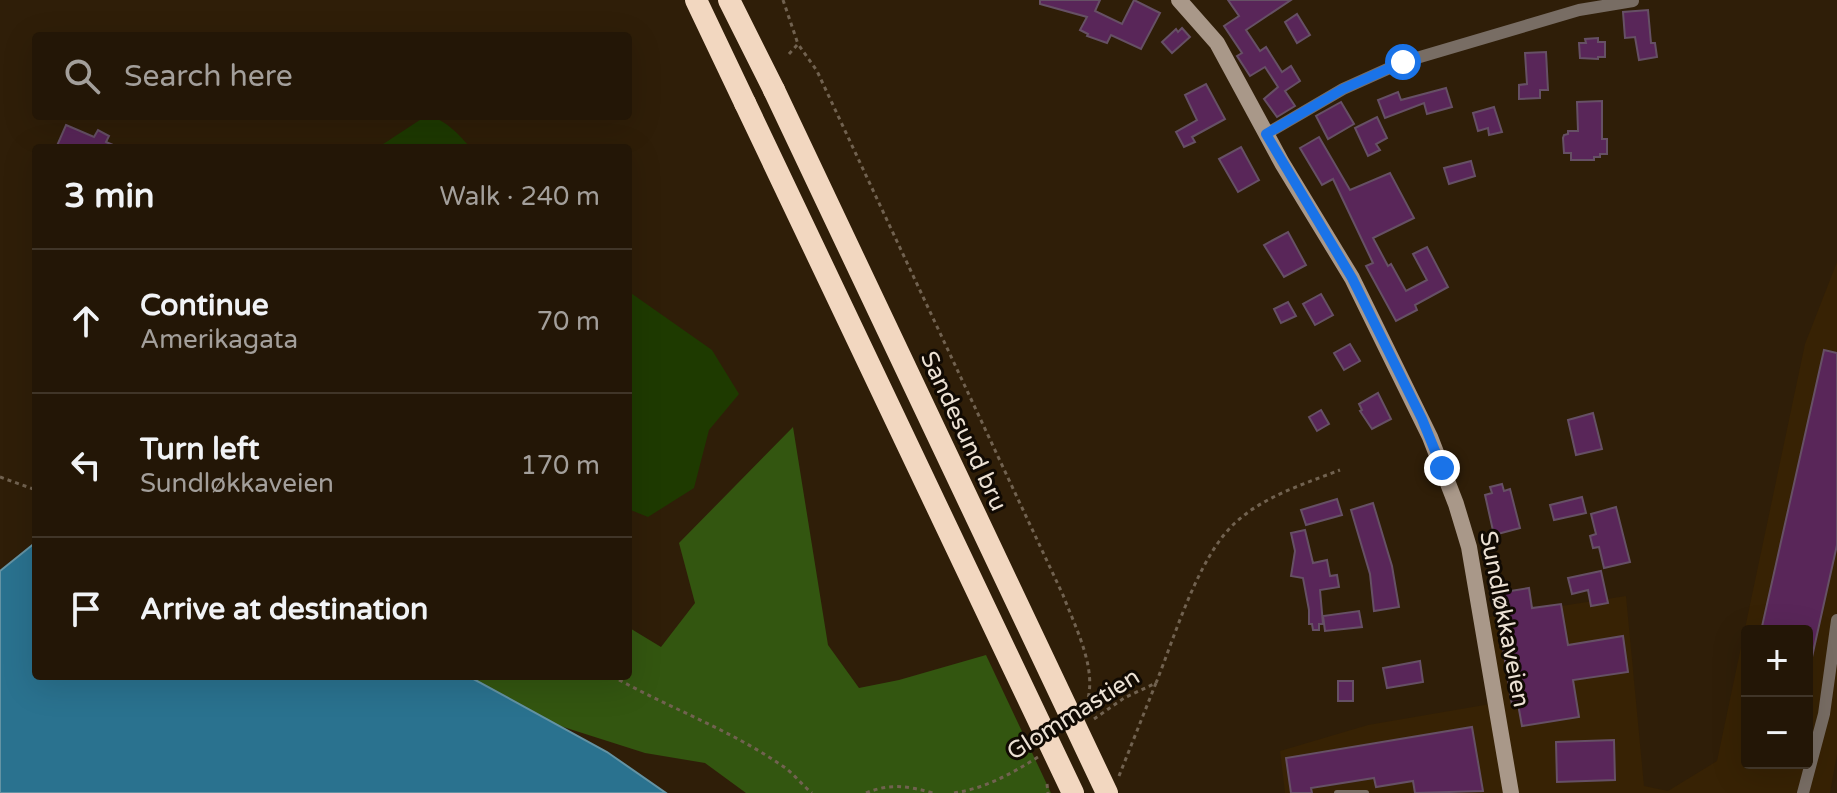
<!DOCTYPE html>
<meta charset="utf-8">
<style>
:root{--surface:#231606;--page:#2b1f10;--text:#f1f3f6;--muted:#a39f9b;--line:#403528}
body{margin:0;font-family:"Varela Round",sans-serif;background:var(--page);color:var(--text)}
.controls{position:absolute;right:24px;bottom:24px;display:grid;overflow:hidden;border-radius:8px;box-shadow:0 8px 32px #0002}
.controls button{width:72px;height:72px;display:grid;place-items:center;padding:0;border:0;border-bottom:2px solid var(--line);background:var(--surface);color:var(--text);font:40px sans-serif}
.stop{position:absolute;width:24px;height:24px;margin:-18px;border:6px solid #1a73e8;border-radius:50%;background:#fff}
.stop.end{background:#1a73e8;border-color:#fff;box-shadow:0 2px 8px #0008}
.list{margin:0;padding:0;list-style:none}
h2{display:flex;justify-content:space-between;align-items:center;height:104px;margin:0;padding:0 32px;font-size:34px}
h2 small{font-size:26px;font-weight:400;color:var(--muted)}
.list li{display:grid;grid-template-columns:52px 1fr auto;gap:24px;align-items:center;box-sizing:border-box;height:144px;padding:0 32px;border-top:2px solid var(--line)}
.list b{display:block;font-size:30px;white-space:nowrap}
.list p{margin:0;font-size:26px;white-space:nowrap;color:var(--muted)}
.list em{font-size:26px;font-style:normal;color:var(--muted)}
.icon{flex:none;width:44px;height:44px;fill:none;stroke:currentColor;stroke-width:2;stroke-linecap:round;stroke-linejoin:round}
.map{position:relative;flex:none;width:1837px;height:793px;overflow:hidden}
.search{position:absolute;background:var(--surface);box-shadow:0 8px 32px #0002;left:32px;top:32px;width:600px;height:88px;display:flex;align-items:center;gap:20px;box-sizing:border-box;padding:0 28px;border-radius:8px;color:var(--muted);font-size:30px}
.panel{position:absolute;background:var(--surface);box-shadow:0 8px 32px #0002;left:32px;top:144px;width:600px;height:536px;border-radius:8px}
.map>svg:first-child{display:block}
.built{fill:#372204;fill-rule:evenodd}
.green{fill:#1e3a00}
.forest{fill:#335610}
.water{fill:#2a728f;stroke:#6493a4;stroke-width:2}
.building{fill:#592659;stroke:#665065;stroke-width:2}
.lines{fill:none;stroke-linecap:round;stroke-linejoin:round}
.path{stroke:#716250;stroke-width:3;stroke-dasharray:4 4;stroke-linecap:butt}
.service{stroke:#786d64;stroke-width:6}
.minor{stroke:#786d64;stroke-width:12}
.secondary{stroke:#a99889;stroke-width:16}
.motorway{stroke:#f2d7c0;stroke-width:22}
.motorway-bridge{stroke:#f2d7c0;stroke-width:22}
.route{stroke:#1a73e8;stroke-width:10}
.labels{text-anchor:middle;stroke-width:6;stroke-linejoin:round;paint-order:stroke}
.street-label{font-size:24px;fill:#ece1d4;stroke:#110a03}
</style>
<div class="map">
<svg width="1837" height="793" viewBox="0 0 1837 793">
<rect width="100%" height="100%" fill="#2f1e08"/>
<path class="built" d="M1837,262v492l-7,39h-545l-5,-42 88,-26 128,-22 -13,-85 143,-22 18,190 24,5 49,-30 88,-417zM1747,631h60v132h-60z"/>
<g class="green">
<path d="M426,116c18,1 34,20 45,32h-94z"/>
<polygon points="628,291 712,350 739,394 709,430 694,488 648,517 628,509"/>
</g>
<polygon class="forest" points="793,427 828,645 859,688 899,680 986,655 1051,793 746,793 705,763 645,753 554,724 468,676 628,676 628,627 661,647 695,603 679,543"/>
<polygon class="water" points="36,542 36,676 468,676 607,752 666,793 0,793 0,571"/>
<g class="building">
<polygon points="1040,0 1100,0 1095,11 1122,24 1134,0 1160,13 1141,49 1111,35 1107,43 1087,36 1088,34 1080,30 1087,17 1040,4"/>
<polygon points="1228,0 1291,0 1246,30 1260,51 1266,47 1282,72 1291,66 1300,81 1285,91 1295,106 1277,117 1264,99 1278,87 1265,67 1250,76 1237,56 1242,53 1224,26 1239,16"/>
<polygon points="1648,10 1651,43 1655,43 1657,57 1639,60 1635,37 1625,38 1623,12"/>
<polygon points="1297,14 1310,35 1297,43 1285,22"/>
<polygon points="1182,28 1190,37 1172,53 1162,42 1176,29 1178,32"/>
<polygon points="1598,38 1598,42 1605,42 1605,57 1598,57 1598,59 1580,58 1579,43 1586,43 1585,39"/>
<polygon points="1546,52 1548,90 1540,90 1540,98 1519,99 1519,85 1527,84 1525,53"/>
<polygon points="1206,84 1225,119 1192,137 1195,142 1184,147 1176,132 1197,120 1185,95"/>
<polygon points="1446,88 1452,107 1427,114 1424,103 1385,118 1378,100 1398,92 1401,100"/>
<polygon points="1602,101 1602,139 1607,139 1607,154 1600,154 1600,157 1594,157 1594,160 1571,160 1571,153 1564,153 1563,138 1564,135 1568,134 1568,131 1578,131 1577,102"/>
<polygon points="1341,102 1354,124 1328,139 1316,116"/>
<polygon points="1494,107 1502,132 1489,135 1488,128 1478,131 1473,113"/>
<polygon points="1377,117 1387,138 1376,144 1380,150 1368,156 1355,128"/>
<polygon points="66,125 94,137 98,130 109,136 106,142 120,148 56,148"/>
<polygon points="1319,137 1350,190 1390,173 1414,218 1373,238 1388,266 1391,264 1406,291 1427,280 1413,254 1427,247 1448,287 1415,305 1417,310 1396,321 1366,266 1373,263 1333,179 1322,185 1300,148"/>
<polygon points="1241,147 1259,180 1238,192 1219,159"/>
<polygon points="1471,161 1475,176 1449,184 1444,168"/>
<polygon points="1288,232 1306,265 1284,277 1264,245"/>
<polygon points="1321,294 1333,315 1315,325 1303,304"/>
<polygon points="1288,302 1296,316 1281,323 1274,309"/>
<polygon points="1350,344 1360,361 1344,370 1334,353"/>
<polygon points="1824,350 1837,353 1837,545 1812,657 1807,656 1807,631 1761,631"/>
<polygon points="1378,393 1391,419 1372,429 1360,411 1362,410 1359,404"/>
<polygon points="1321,410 1329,424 1317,431 1309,417"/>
<polygon points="1593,413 1602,449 1576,455 1568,420"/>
<polygon points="1502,484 1504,491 1510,489 1520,528 1494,535 1485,495 1492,493 1490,487"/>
<polygon points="1582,497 1586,513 1554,520 1550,505"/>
<polygon points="1337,499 1342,515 1306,525 1301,510"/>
<polygon points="1373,503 1392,566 1399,607 1374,611 1370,574 1351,510"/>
<polygon points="1616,507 1630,562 1604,568 1599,547 1593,548 1590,536 1596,534 1591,514"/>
<polygon points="1305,530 1313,563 1327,560 1330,576 1337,575 1339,587 1320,590 1323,624 1319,624 1319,630 1313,630 1312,624 1309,624 1309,610 1303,578 1291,576 1295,551 1291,533"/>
<polygon points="1601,571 1608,603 1591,606 1588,590 1572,594 1568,578"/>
<polygon points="1529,588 1532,608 1561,604 1568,645 1623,636 1628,672 1573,680 1579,717 1522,726 1518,704 1512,705 1502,642 1506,642 1498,593"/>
<polygon points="1359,611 1362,627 1325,631 1323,616"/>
<polygon points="1420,661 1423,682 1387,688 1383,668"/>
<rect x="1338" y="681" width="15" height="20"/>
<polygon points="1472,727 1483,791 1415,793 1413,781 1376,787 1374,778 1311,788 1312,793 1291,793 1286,758"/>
<polygon points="1614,740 1615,780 1557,782 1556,742"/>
</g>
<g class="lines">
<g class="path">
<polyline points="783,0 798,44"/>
<path d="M789,54l9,-10 19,27 246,524c12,32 36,76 23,110"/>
<polyline points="0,477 36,490"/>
<path d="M612,676c57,32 119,54 172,91 10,7 18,18 28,26"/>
<path d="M1094,719l30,-21 32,-15c19,-47 42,-126 79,-160 29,-27 69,-39 105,-53"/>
<polyline points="1119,776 1156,683"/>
<polyline points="1047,784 1048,793"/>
<path d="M866,793c24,-10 42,-7 67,0"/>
<path d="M954,793c32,-5 57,-19 84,-36"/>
</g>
<polyline class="service" points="1337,793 1366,793"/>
<g class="minor">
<polyline points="1266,134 1343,89 1403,62 1579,10 1633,1"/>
<polyline points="1803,793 1824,714 1837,620"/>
</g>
<polyline class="secondary" points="1179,0 1217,43 1282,163 1352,278 1430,437 1456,504 1469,547 1511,793"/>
<g class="motorway">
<polyline points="696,0 745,103"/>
<polyline points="729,0 774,90"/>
</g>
<g class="motorway-bridge">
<polyline points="774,90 1107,793"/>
<polyline points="745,103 1073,793"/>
</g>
</g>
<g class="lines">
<polyline class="route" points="1403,62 1343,89 1266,134 1352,278 1422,419 1442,468"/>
</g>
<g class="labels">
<g class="street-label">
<text transform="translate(964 431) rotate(65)" y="8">Sandesund bru</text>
<text transform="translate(1505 619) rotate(79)" y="8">Sundløkkaveien</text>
<text transform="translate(1073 714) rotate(-32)" y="8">Glommastien</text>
</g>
</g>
</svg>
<div class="controls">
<button>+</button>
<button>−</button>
</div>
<div class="stop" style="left:1403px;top:62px"></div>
<div class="stop end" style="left:1442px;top:468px"></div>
<div class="search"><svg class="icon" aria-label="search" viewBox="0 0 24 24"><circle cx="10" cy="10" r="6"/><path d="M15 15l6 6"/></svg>Search here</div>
<section class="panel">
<h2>3 min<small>Walk · 240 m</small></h2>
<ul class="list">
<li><svg class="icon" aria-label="ahead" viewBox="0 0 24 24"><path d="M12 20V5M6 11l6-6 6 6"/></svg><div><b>Continue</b><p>Amerikagata</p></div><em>70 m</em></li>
<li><svg class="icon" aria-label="left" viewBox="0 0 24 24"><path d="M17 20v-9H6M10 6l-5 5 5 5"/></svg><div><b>Turn left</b><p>Sundløkkaveien</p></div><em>170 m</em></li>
<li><svg class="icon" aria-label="arrive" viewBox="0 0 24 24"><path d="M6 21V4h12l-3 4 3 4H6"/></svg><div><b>Arrive at destination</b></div></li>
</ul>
</section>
</div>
